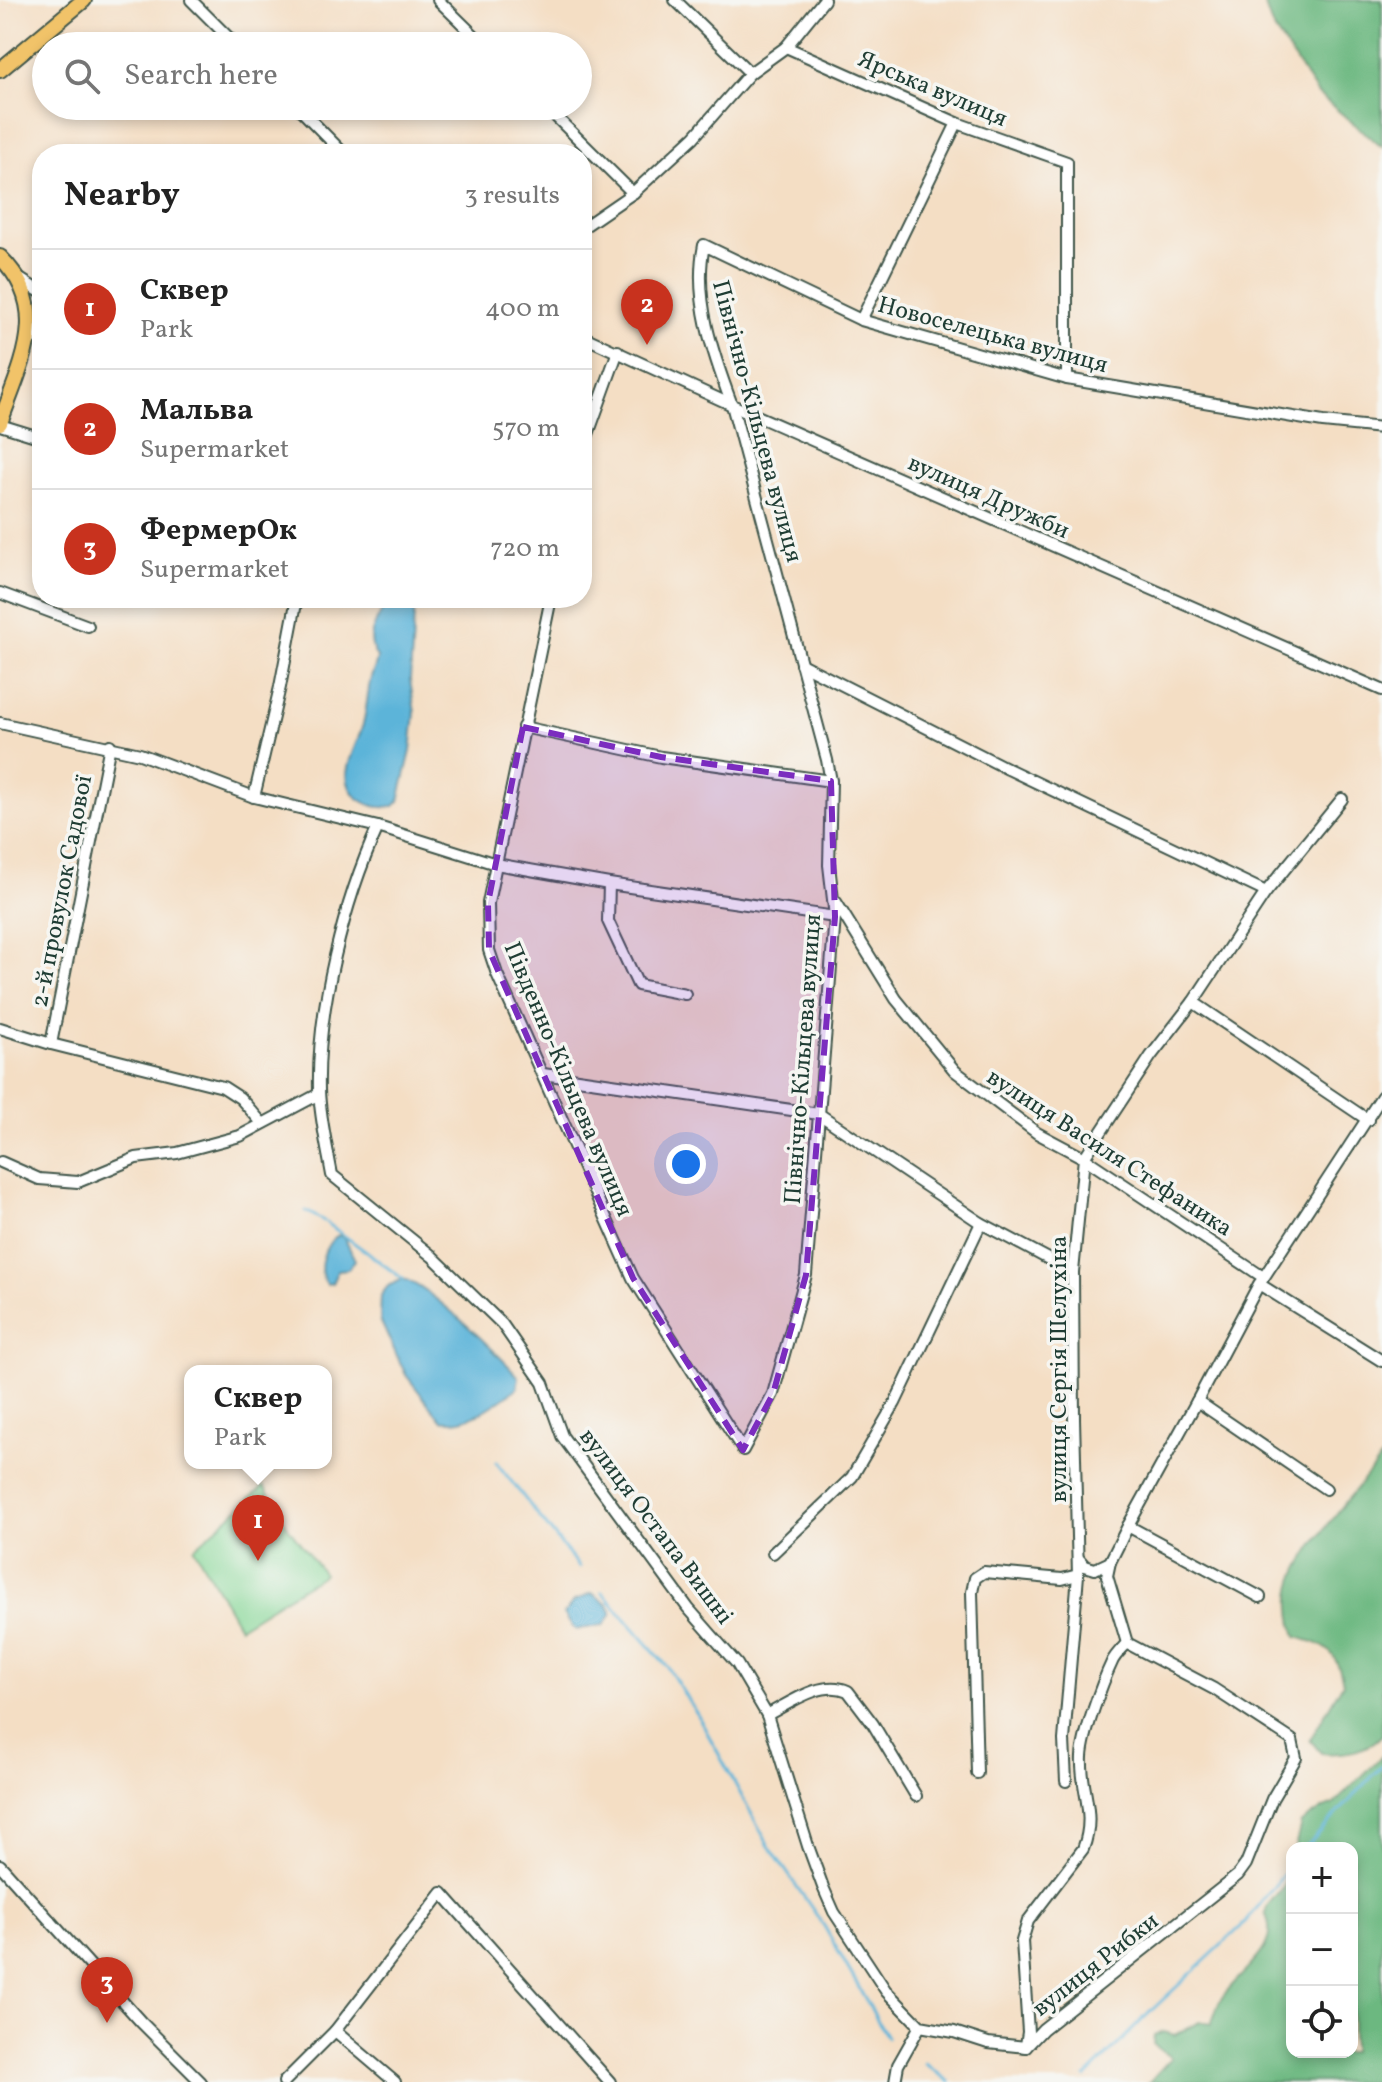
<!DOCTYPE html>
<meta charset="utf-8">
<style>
:root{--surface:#fff;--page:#f6f6f6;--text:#222;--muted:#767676;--line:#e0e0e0;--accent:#c8321e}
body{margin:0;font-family:Vollkorn,serif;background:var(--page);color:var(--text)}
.controls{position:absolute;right:24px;bottom:24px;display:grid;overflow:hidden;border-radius:16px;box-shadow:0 4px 12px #0003}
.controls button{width:72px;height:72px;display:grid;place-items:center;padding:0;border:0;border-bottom:2px solid var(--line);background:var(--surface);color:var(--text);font:40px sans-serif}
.you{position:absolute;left:686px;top:1164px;width:28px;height:28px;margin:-20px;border:6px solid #fff;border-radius:50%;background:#1a73e8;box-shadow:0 0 0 12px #1a73e833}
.badge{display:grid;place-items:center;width:52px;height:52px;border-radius:50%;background:var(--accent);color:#fff;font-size:26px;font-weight:700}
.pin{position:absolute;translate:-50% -66px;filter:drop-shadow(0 2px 4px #0008)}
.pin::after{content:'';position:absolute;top:42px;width:28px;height:24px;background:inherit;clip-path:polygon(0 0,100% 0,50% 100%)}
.popup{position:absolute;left:184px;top:1365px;width:148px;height:104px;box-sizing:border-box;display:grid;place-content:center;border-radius:16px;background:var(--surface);filter:drop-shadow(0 2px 6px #0005);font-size:26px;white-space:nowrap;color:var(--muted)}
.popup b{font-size:30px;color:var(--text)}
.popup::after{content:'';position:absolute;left:50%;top:100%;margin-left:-16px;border:16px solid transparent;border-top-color:var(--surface)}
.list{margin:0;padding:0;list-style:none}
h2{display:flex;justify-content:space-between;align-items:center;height:104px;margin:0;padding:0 32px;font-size:34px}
h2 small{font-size:26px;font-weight:400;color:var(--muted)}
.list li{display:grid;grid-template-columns:52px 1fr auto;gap:24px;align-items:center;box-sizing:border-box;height:120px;padding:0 32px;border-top:2px solid var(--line)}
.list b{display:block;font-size:30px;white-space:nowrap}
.list p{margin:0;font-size:26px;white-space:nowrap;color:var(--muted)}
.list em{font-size:26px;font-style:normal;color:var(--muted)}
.icon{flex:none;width:44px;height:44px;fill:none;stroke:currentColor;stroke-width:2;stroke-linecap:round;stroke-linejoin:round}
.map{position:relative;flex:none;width:1382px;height:2082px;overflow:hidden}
.search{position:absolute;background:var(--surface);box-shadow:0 4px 12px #0003;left:32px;top:32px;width:560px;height:88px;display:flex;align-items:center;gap:20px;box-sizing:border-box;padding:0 28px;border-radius:44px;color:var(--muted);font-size:30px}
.panel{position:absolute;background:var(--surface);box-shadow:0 4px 12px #0003;left:32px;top:144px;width:560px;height:464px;border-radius:32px}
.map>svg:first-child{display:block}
.green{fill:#86d797;stroke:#528a66;stroke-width:2}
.forest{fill:#6cb880;stroke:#467a5a;stroke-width:2}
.water{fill:#5cb4d9;stroke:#3e7886;stroke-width:2}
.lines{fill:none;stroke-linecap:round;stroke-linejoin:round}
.stream{stroke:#5cb4d9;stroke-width:3}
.minor-casing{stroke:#3f554a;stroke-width:14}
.major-casing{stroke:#3f554a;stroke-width:18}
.minor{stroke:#fff;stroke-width:10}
.major{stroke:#f1c369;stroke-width:14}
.marked{fill:#7b2cbf;fill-opacity:0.2;stroke:#7b2cbf;stroke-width:6;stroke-dasharray:16 10;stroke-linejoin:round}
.labels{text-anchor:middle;stroke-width:7;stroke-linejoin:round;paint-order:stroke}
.street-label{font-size:24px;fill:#1f3d34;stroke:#f6f6f2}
</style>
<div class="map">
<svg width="1382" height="2082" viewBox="0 0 1382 2082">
<rect width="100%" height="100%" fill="#f6f6f2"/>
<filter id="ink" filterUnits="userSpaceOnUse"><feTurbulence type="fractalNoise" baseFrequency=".0125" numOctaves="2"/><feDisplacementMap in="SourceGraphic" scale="16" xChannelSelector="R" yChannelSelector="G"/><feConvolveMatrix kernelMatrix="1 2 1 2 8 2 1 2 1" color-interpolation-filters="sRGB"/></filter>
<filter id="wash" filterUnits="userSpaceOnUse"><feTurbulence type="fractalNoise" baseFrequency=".006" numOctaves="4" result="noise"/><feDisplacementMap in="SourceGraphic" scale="32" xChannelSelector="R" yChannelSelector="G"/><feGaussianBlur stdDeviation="1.8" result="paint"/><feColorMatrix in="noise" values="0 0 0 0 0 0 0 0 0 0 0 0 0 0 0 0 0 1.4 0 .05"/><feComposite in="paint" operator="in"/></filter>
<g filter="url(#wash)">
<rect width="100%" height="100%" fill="#f4dec4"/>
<polygon class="green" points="264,1486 288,1527 324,1574 239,1627 194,1548"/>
<g class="forest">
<polygon points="1263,0 1382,0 1382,147 1318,94 1272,26"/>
<path d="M1382,1457v278c-15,17 -40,20 -61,18l-11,-13 33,-57c-7,-33 -16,-38 -47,-46 -5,-19 -8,-37 -2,-56 12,-36 64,-92 88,-124z"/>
<path d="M1382,1756v326h-233l22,-24 -18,-14 1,-8 10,-4 11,3 24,-13 12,2c4,-8 6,-18 10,-25 18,-28 62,-49 44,-86l3,-8 18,-22 6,-23v192h60v-204h-57l6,-25 23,-15 10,-4z"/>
</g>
<g class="water">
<path d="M388,598h27l-5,82 5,33 -4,38 -12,50 -5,5c-13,3 -24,1 -35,-7 -26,-21 -2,-51 4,-75 3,-12 4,-24 6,-37 1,-11 7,-19 8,-29 -15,-25 3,-38 11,-60z"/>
<path d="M339,1235l6,4 10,21 -7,9 -10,1 -6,13 -5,1c-12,-13 -3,-42 12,-49z"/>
<path d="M403,1279c28,8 94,74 116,98l-2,11c-21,16 -48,38 -76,32l-35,-45 -26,-55 1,-25 7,-9z"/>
<polygon points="592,1593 608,1605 612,1614 604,1625 575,1630 564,1614 574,1601"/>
</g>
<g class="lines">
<g class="stream">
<polyline points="306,1211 324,1221"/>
<polyline points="327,1223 403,1279"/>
<polyline points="496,1462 579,1567"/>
<polyline points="602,1592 667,1666 698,1716 769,1846 824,1926 887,2037"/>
<polyline points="1305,1848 1382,1766"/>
<polyline points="925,2064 950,2082"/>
<polyline points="1086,2077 1153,2009 1245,1923 1292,1864"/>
</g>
</g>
</g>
<g filter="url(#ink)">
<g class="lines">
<g class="minor-casing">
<g id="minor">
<polyline points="191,0 237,46"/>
<polyline points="438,0 485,46"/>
<polyline points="675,0 750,73"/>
<polyline points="786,47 957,123 1067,162 1067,379"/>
<polyline points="297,106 344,154"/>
<polyline points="545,106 633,193"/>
<polyline points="582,228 633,193 694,137 750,73 786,47 824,0"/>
<polyline points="17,277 42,293"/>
<polyline points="861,320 957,123"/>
<polyline points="582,336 732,405 1382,690"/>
<polyline points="29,342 42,325"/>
<polyline points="0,425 42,438"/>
<polyline points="582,451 618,351"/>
<polyline points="0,593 88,626"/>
<path d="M551,598l-63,305 1,47 8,24 136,304 110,172 30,-56 33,-119 29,-358 -6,-52 2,-84 -4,-21 -95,-355c-19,-51 -39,-107 -28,-160l157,75 206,59 256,43 59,6"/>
<polyline points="801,664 1008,769 1266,892"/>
<polyline points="0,723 140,754 254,797 378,827 496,864 609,884 835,917"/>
<polyline points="523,727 661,757 831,781"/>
<polyline points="254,797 280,687 297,598"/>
<path d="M378,827c-34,74 -61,182 -59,263 1,28 8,57 13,85l100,81 70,68 41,59 19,53 126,172 49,56 30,51"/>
<polyline points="609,884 608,921 638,985 685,994"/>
<polyline points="836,902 896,999 955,1071 1037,1133 1084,1158 1263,1277"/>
<polyline points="1193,1002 1368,1120"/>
<polyline points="0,1028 51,1044 223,1087 240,1098 262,1123"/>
<polyline points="51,1044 110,745"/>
<polyline points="543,1074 819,1114 981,1223 1073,1272"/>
<polyline points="1,1162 39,1179 78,1182 136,1158 177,1153 240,1136 319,1094"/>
<polyline points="1260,1283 1382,1096"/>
<polyline points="1197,1401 1259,1284 1382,1361"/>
<polyline points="1128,1526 1197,1401 1326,1489"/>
<polyline points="773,1553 852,1477 895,1403 981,1223"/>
<polyline points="1078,1558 1085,1566 1095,1569 1110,1562"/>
<polyline points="977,1773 972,1592 975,1578 984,1572 1062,1579 1078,1575"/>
<polyline points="1066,1781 1064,1740 1078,1575 1074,1419 1073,1272 1084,1158 1151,1056 1193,1002 1266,892 1342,799"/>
<path d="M916,1796l-43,-72 -25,-33c-26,-12 -58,12 -81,24l41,131 15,41 11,25 52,79 34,35 34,6 34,11 38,4"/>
<polyline points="0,1865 141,2022 201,2082"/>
<polyline points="335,2031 395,2082"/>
<path d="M1026,2045l2,-13 -6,-91 6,-20 55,-72c14,-36 -3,-59 -1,-92 1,-22 20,-74 30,-95 3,-7 10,-13 15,-19"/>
<polyline points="1026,2047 1043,2029 1238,1875 1246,1864 1272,1799 1296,1758 1292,1740 1214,1689 1127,1643 1107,1576 1110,1562 1128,1526 1260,1597"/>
<polyline points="284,2082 335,2031 442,1893 610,2082"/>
<polyline points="895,2082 898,2065 920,2026"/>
</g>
</g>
<g class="major-casing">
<g id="major">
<polyline points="0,70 84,0"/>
<path d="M0,257c53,52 21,107 0,166"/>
</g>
</g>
<use href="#minor" class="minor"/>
<use href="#major" class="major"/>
</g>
</g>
<path class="marked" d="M523,727l138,30 170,24 4,136 -29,358 -33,119 -30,56 -110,-172 -144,-328 -1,-47z"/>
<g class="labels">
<g class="street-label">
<text transform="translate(933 88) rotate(23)" y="8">Ярська вулиця</text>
<text transform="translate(993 334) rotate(15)" y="8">Новоселецька вулиця</text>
<text transform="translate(758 421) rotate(75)" y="8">Північно-Кільцева вулиця</text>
<text transform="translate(989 496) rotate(24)" y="8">вулиця Дружби</text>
<text transform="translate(61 891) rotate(-79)" y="8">2-й провулок Садової</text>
<text transform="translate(802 1059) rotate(-86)" y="8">Північно-Кільцева вулиця</text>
<text transform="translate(569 1079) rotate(67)" y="8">Південно-Кільцева вулиця</text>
<text transform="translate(1110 1152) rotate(33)" y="8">вулиця Василя Стефаника</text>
<text transform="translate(1058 1369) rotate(-90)" y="8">вулиця Сергія Шелухіна</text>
<text transform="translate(657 1526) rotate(53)" y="8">вулиця Остапа Вишні</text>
<text transform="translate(1095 1964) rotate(-38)" y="8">вулиця Рибки</text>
</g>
</g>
</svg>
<div class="controls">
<button>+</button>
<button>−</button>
<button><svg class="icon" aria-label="locate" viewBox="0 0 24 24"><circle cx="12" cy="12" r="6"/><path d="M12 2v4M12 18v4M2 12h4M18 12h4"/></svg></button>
</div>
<div class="you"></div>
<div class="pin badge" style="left:258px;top:1561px">1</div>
<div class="popup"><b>Сквер</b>Park</div>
<div class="pin badge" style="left:647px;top:345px">2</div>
<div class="pin badge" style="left:107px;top:2023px">3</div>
<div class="search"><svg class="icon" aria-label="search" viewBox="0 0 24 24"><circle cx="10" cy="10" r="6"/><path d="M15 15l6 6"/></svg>Search here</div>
<section class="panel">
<h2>Nearby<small>3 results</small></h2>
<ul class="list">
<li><span class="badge">1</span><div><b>Сквер</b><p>Park</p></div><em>400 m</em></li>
<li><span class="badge">2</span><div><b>Мальва</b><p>Supermarket</p></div><em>570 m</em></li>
<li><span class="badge">3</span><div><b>ФермерОк</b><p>Supermarket</p></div><em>720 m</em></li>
</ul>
</section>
</div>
